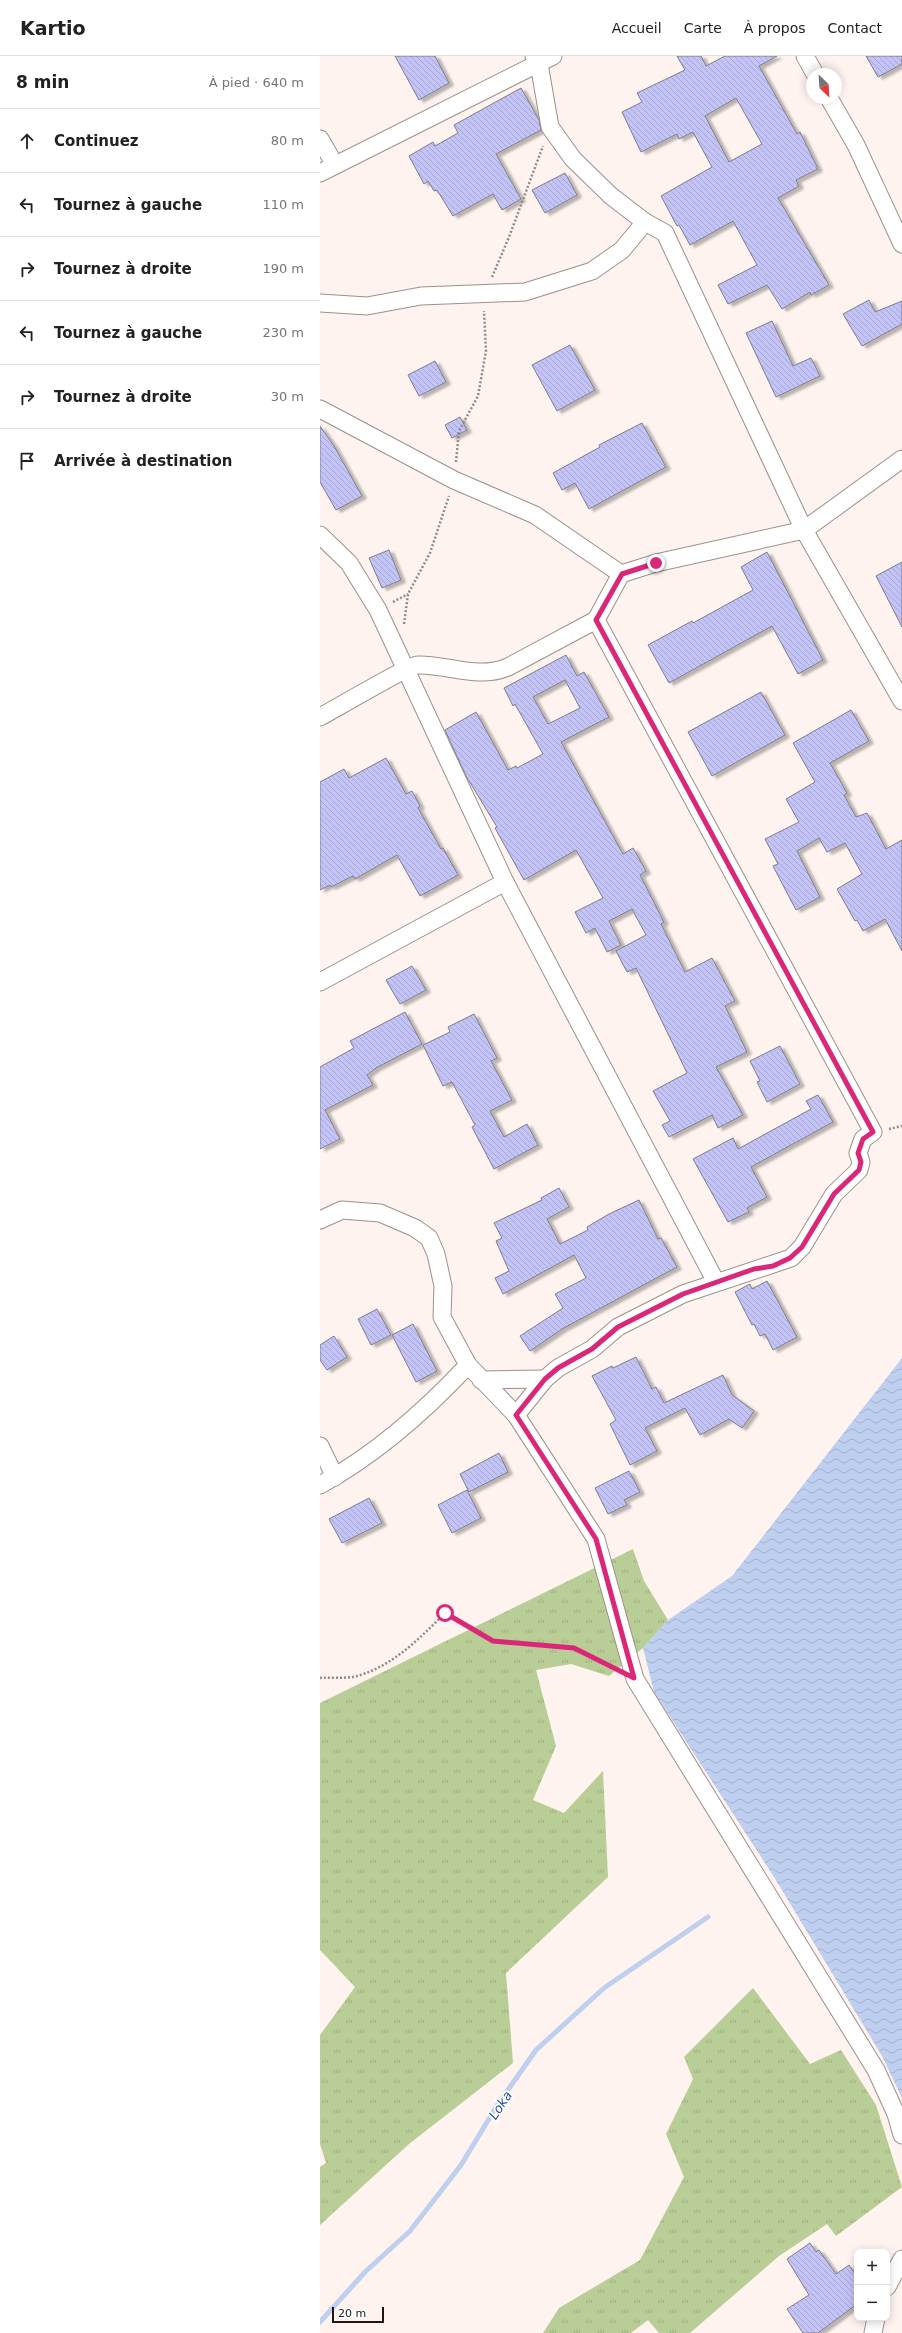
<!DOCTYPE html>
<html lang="fr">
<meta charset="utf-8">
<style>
:root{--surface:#fff;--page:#f6f6f6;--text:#202124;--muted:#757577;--line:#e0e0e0}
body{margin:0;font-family:"DejaVu Sans",sans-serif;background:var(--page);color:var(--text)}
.controls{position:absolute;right:12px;bottom:12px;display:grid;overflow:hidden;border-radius:8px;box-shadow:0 2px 10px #0003}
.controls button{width:36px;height:36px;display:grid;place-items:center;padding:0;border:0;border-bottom:1px solid var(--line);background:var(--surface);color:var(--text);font:20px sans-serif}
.compass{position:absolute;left:486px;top:12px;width:36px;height:36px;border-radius:50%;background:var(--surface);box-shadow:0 2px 10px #0003;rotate:155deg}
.scale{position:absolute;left:12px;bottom:10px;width:52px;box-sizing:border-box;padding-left:4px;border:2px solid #1c1715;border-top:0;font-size:11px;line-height:14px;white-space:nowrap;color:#1c1715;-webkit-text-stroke:3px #fff;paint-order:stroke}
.stop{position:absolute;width:12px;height:12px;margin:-9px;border:3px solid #db2777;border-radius:50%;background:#fff}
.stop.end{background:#db2777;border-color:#fff;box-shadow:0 1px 4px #0008}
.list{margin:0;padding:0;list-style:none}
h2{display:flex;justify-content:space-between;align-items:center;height:52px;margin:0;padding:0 16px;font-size:17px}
h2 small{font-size:13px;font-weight:400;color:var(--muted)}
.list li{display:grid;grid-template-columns:26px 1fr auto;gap:12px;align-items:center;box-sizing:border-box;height:64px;padding:0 16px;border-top:1px solid var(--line)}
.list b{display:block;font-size:15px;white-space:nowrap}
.list em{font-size:13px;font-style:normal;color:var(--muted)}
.icon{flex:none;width:22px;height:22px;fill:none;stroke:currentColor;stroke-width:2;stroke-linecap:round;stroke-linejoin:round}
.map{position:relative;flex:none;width:582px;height:2277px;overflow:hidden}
header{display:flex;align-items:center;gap:24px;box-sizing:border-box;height:56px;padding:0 20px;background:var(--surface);border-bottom:1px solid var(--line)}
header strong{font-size:19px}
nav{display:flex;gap:22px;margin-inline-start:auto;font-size:14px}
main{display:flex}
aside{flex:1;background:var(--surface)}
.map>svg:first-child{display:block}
.grass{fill:url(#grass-tufts)}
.water{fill:url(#water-waves)}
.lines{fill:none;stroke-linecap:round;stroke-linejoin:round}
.stream{stroke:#bfcff0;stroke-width:5}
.building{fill:url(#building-back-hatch);stroke:#7c7d88;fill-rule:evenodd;filter:url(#shadow)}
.minor-casing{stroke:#9c908a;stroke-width:19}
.path{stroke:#938a87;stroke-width:2.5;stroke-dasharray:2 2;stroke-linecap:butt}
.minor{stroke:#fff;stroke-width:17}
.route{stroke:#db2777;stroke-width:5}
.labels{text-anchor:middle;stroke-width:3.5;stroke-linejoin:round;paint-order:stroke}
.water-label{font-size:13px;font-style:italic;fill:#2348a3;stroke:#fff}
</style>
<header>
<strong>Kartio</strong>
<nav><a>Accueil</a><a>Carte</a><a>À propos</a><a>Contact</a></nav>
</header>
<main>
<aside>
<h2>8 min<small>À pied · 640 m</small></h2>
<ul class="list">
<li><svg class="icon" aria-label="ahead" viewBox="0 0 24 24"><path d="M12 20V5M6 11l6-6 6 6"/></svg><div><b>Continuez</b></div><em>80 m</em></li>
<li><svg class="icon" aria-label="left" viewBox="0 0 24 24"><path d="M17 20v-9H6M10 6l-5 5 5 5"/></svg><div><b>Tournez à gauche</b></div><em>110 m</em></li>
<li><svg class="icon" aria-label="right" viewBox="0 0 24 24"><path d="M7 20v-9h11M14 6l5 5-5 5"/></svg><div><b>Tournez à droite</b></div><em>190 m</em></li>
<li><svg class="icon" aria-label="left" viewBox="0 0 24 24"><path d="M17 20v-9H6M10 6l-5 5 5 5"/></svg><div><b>Tournez à gauche</b></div><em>230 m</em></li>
<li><svg class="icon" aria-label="right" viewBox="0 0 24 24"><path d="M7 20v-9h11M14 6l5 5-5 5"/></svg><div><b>Tournez à droite</b></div><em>30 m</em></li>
<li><svg class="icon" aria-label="arrive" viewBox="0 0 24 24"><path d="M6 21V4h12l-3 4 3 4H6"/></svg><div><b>Arrivée à destination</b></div></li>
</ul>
</aside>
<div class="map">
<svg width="582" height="2277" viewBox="0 0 582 2277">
<defs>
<pattern id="grass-tufts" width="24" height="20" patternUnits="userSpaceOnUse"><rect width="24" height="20" fill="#b9cd96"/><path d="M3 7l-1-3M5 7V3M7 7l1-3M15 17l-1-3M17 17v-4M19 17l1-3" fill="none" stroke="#9eaf80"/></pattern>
<pattern id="water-waves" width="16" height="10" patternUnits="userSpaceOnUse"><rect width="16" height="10" fill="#bfcff0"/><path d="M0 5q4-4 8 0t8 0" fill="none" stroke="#a4b1cd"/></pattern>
<pattern id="building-back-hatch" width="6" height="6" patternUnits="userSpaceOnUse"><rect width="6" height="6" fill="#c3c3f8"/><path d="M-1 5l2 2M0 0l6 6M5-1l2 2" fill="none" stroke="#a7a7d4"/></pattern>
<filter id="shadow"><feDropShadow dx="4.5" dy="2.5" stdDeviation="1" flood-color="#0004"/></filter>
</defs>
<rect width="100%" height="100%" fill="#fef3ee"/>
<g class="grass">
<polygon points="313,1493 324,1525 348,1564 323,1592 289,1620 251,1608 216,1614 236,1690 213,1744 244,1757 283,1715 288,1821 186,1917 193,2007 89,2088 0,2169 0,2111 6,2107 0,2088 0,1979 35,1931 0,1894 0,1647"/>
<polygon points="433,1932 490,2008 521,1994 556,2049 582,2131 516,2180 507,2168 459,2200 370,2277 339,2277 328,2264 311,2277 223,2277 239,2252 320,2204 364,2121 346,2078 373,2023 364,2001"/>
</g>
<polygon class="water" points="582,1302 582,2042 562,2000 454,1821 334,1636 323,1592 348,1564 412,1520"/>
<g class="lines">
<polyline class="stream" points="0,2266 45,2216 90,2175 141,2109 178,2048 216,1994 284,1932 388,1861"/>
</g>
<g class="building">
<polygon points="75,0 115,0 129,27 99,44"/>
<path d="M357,0h24l5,10 19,-10h52l-18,10 38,68 3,-2 18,37 -22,11 3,6 -21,12 51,87 -18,10 -1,-3 -28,17 -15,-24 -39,19 -10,-19 39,-20 -24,-44 -43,24 -11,-20 -2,1 -16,-30 51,-29 -19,-35 -14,7 -2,-5 -36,18 -19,-40 20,-10 -5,-9 48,-23zM416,42l26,46 -33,18 -24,-46z"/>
<polygon points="546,0 582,0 582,8 558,21"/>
<polygon points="201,32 219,64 221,74 176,98 201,143 182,154 173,138 133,160 117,134 114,135 108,125 104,128 89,100 113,86 115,90 138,77 134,69"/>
<polygon points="245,117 257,139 225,157 212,134"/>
<polygon points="549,244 555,256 582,245 582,268 542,290 523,258"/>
<polygon points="452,265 473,310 491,302 500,320 456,341 426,277"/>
<polygon points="250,289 275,334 237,355 212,309"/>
<polygon points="115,305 126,326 99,340 88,319"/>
<polygon points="140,361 147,374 132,382 125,369"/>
<polygon points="322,367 346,411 269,453 255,427 242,434 233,417 280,391 279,389"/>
<polygon points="0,370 14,390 42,440 16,454 0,426"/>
<polygon points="69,494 81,524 62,532 49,502"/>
<polygon points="447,496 503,604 478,618 452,570 349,627 328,589 372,565 373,567 433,534 421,511"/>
<polygon points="582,506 582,571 556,520"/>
<path d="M246,599l11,21 7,-4 25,45 -48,25 62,112 10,-6 13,23 -6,4 24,47 -3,2 24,48 27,-14 23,43 -10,5 22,46 -31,15 27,48 -25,13 -6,-13 -43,22 -7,-12 8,-4 -17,-30 34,-18 -51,-105 -9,4 -11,-21 30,-16 -14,-26 -23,12 12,24 -14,7 -12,-24 -9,5 -11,-21 28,-14 -27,-48 -52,30 -29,-52 2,-1 -31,-51 -21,-46 31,-18 32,58 8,-4 1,2 26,-14 -28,-50 -2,2 -9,-18zM245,624l15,28 -32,16 -15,-27z"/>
<polygon points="441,636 465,679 392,720 368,676"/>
<polygon points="531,654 549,685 510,707 527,737 524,739 536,761 547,757 566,793 582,784 582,895 565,863 543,875 537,864 535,865 517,833 542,818 525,787 507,796 499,782 477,795 500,841 476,854 453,810 458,808 445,783 479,766 466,743 495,726 473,687"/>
<polygon points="66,702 86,738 92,735 100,750 98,752 121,793 123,792 138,819 100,840 77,799 35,823 33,820 11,831 10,829 0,834 0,726 24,713 29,722"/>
<polygon points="92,910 106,934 80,948 66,924"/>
<polygon points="85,956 102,988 56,1012 47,1019 53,1029 5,1054 20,1083 0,1093 0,1011 34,992 30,985"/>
<polygon points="154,958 177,1002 171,1005 192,1044 170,1055 184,1081 207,1068 218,1089 174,1113 152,1071 155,1069 132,1026 123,1030 103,989 130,976 128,971"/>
<polygon points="460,990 480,1028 447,1046 437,1026 440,1025 430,1005"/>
<polygon points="498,1039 513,1066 431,1111 447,1141 427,1152 429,1156 408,1166 373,1103 413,1082 418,1093 491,1053 486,1045"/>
<polygon points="239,1132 249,1151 227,1163 240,1188 268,1174 267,1171 289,1158 319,1144 338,1183 341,1182 357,1211 242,1273 210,1295 200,1280 243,1252 235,1238 266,1222 254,1199 183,1238 175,1222 189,1215 176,1185 182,1182 174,1167 222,1144 221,1142"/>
<polygon points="447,1225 477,1281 453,1294 445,1278 440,1280 434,1268 432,1269 415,1236 430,1228 432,1233"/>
<polygon points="57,1253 71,1279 51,1289 38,1263"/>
<polygon points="93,1268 117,1315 96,1326 72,1279"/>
<polygon points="14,1280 27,1301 7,1314 0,1304 0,1289"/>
<polygon points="316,1301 332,1333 336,1331 344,1347 403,1319 412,1339 434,1355 422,1372 409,1363 380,1379 365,1352 325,1372 337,1395 310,1409 290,1368 296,1364 272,1320 292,1310 293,1312"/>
<polygon points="179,1397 188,1416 149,1436 140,1418"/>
<polygon points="309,1415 320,1436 304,1444 307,1449 288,1458 275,1432"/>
<polygon points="147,1434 161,1462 132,1477 118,1449"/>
<polygon points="49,1442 62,1467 22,1487 9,1463"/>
<polygon points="490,2187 496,2196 499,2194 516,2218 529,2209 537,2221 537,2248 498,2277 483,2277 467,2253 489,2239 467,2203"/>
</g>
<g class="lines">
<g class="minor-casing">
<g id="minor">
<polyline points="214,0 219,8 230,71 253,103 291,140 325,166 345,177 484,474 582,645"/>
<polyline points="485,0 495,18"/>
<polyline points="509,42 536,89 582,188"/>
<polyline points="0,83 15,109"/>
<polyline points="0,117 233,0"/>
<polyline points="0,247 47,250 101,240 205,236 272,215 302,194 325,166"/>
<polyline points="0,353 134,424 215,459 301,518"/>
<polyline points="0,479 29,507 58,554 185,826 396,1226"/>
<path d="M0,661c13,-7 90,-52 97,-52 32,-1 60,15 91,2l88,-47 25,-46 35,-11 148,-33 98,-71"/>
<polyline points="0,926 185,826"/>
<polyline points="0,1164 22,1154 60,1157 95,1172 109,1182 116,1198 123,1230 122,1261 148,1309 196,1359 276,1483 315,1623 556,2014 576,2058 582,2079"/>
<polyline points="161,1324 225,1323"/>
<polyline points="196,1359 225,1323 238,1312 272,1293 298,1271 363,1238 471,1202 482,1191 514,1138 539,1114 541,1106 538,1097 543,1083 553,1076 276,564"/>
<polyline points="0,1390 15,1421"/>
<path d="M0,1429c55,-30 105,-74 148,-120"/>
<polyline points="567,2231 582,2203"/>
<polyline points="553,2277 556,2262"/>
</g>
</g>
<g class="path">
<polyline points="172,221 189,181 223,90"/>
<polyline points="136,406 139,375 158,340 166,295 164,255"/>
<polyline points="73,546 88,538"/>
<polyline points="84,568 88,538 110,497 129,440"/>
<polyline points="569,1073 582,1070"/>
<path d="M0,1622c12,-1 26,1 37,-2 36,-10 63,-38 88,-63l48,28 81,7 40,21"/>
</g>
<use href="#minor" class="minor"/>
</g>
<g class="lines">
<polyline class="route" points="125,1557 173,1585 254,1592 314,1622 276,1483 196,1359 225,1323 238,1312 272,1293 298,1271 363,1238 434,1213 453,1210 470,1202 482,1191 514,1138 539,1114 541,1106 538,1097 543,1083 553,1076 276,564 302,518 336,507"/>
</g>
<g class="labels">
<g class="water-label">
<text transform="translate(180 2049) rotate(-57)" y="5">Loka</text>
</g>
</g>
</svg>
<div class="controls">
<button>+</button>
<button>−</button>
</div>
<svg class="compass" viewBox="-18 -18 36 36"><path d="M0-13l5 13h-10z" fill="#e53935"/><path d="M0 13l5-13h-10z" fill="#757577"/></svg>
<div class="scale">20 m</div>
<div class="stop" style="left:125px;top:1557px"></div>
<div class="stop end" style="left:336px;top:507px"></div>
</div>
</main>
